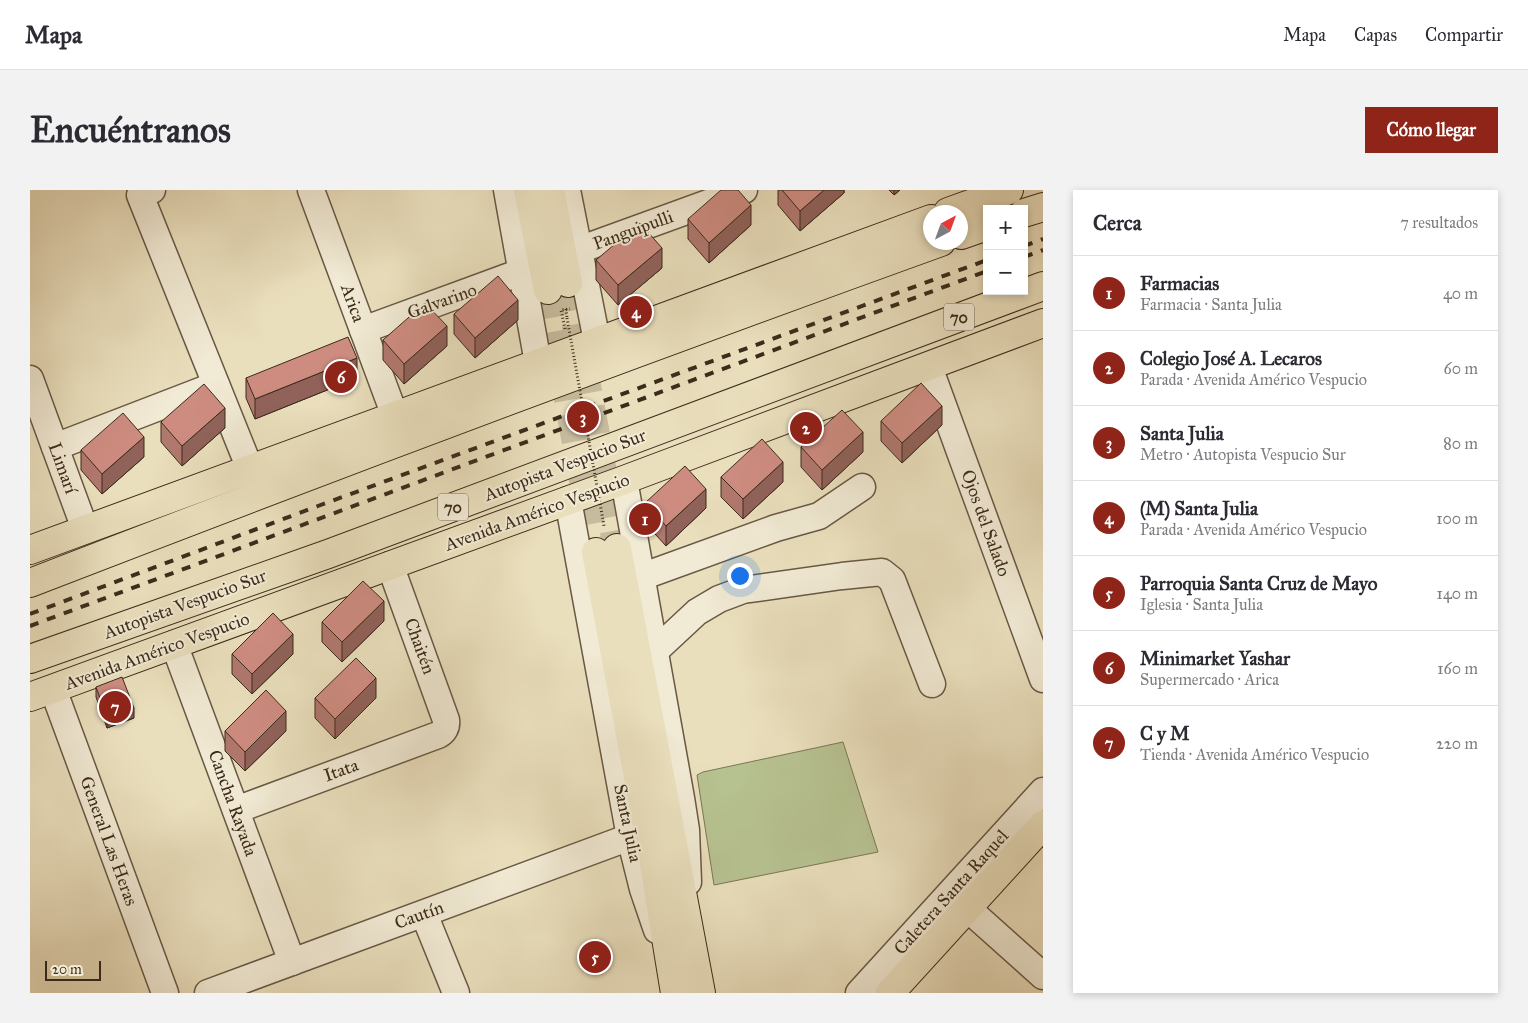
<!DOCTYPE html>
<html lang="es">
<meta charset="utf-8">
<style>
:root{--surface:#fff;--page:#f2f2f3;--text:#2b2b33;--muted:#7c7c81;--line:#e1e1e2;--accent:#8f2418}
body{margin:0;font-family:"IM FELL Great Primer",serif;background:var(--page);color:var(--text)}
.controls{position:absolute;right:15px;top:15px;display:grid;overflow:hidden;border-radius:0px;box-shadow:0 2px 8px #0003}
.controls button{width:45px;height:45px;display:grid;place-items:center;padding:0;border:0;border-bottom:1px solid var(--line);background:var(--surface);color:var(--text);font:25px sans-serif}
.compass{position:absolute;left:893px;top:15px;width:45px;height:45px;border-radius:50%;background:var(--surface);box-shadow:0 2px 8px #0003;rotate:41deg}
.scale{position:absolute;left:15px;bottom:12px;width:56px;box-sizing:border-box;padding-left:5px;border:2px solid #3c2b1b;border-top:0;font-size:14px;line-height:18px;white-space:nowrap;color:#3c2b1b;-webkit-text-stroke:4px #f1ead4;paint-order:stroke}
.you{position:absolute;left:709px;top:385px;width:18px;height:18px;margin:-12px;border:4px solid #fff;border-radius:50%;background:#1a73e8;box-shadow:0 0 0 8px #1a73e833}
.badge{display:grid;place-items:center;width:32px;height:32px;border-radius:50%;background:var(--accent);color:#fff;font-size:16px;font-weight:700}
.pin{position:absolute;translate:-50% -50%;border:2px solid #fff;box-shadow:0 1px 5px #0006}
.list{margin:0;padding:0;list-style:none}
h2{display:flex;justify-content:space-between;align-items:center;height:65px;margin:0;padding:0 20px;font-size:21px}
h2 small{font-size:16px;font-weight:400;color:var(--muted)}
.list li{display:grid;grid-template-columns:32px 1fr auto;gap:15px;align-items:center;box-sizing:border-box;height:75px;padding:0 20px;border-top:1px solid var(--line)}
.list b{display:block;font-size:19px;white-space:nowrap}
.list p{margin:0;font-size:16px;white-space:nowrap;color:var(--muted)}
.list em{font-size:16px;font-style:normal;color:var(--muted)}
.map{position:relative;flex:none;width:1013px;height:803px;overflow:hidden;border-radius:0px}
header{display:flex;align-items:center;gap:30px;box-sizing:border-box;height:70px;padding:0 25px;background:var(--surface);border-bottom:1px solid var(--line)}
header strong{font-size:24px}
nav{display:flex;gap:28px;margin-inline-start:auto;font-size:18px}
.intro{display:flex;align-items:center;justify-content:space-between;box-sizing:border-box;height:120px;padding:0 30px}
h1{margin:0;font-size:35px}
.button{padding:12px 22px;border-radius:0px;background:var(--accent);color:#fff;font-size:18px;font-weight:700}
main{display:flex;gap:30px;padding:0 30px}
aside{flex:1;background:var(--surface);border-radius:0px;box-shadow:0 2px 8px #0003}
.map>svg:first-child{display:block}
.green{fill:#b7c291;stroke:#7a7656}
.lines{fill:none;stroke-linecap:round;stroke-linejoin:round}
.major-tunnel{stroke:#c7bb9d;stroke-width:28;stroke-dasharray:28 14;stroke-linecap:butt}
.minor-casing{stroke:#685844;stroke-width:29}
.major-casing{stroke:#3c2b1b;stroke-width:30}
.highway-casing{stroke:#3c2b1b;stroke-width:30}
.path{stroke:#3c2b1b;stroke-width:3;stroke-dasharray:1 2.5;stroke-linecap:butt}
.minor{stroke:#f1ead4;stroke-width:26}
.major{stroke:#eadfbd;stroke-width:28}
.highway{stroke:#eadfbd;stroke-width:28}
.rail{stroke:#3c2b1b;stroke-width:4;stroke-dasharray:9 9;stroke-linecap:butt}
.path-bridge{stroke:#3c2b1b;stroke-width:3;stroke-dasharray:1 2.5;stroke-linecap:butt}
.wall{fill:#b1786f;stroke:#3c2b1b}
.shaded-wall{fill:#90625a;stroke:#3c2b1b}
.building{fill:#ce8c81;stroke:#3c2b1b}
.labels{text-anchor:middle;stroke-width:4;stroke-linejoin:round;paint-order:stroke}
.shield{fill:#f1ead4;stroke:#726452;stroke-width:1}
.shield-label{font-size:16px;font-weight:bold;fill:#3c2b1b}
.street-label{font-size:18px;fill:#3c2b1b;stroke:#f1ead4}
</style>
<header>
<strong>Mapa</strong>
<nav><a>Mapa</a><a>Capas</a><a>Compartir</a></nav>
</header>
<div class="intro"><h1>Encuéntranos</h1><a class="button">Cómo llegar</a></div>
<main>
<div class="map">
<svg width="1013" height="803" viewBox="0 0 1013 803">
<rect width="100%" height="100%" fill="#eadfbd"/>
<filter id="stains"><feTurbulence type="fractalNoise" baseFrequency=".004" numOctaves="4"/><feColorMatrix values="0 0 0 0 .2 0 0 0 0 .09 0 0 0 0 .02 0 0 0 .5 -.17"/></filter>
<radialGradient id="worn" r=".72"><stop offset=".6" stop-color="#630" stop-opacity="0"/><stop offset="1" stop-color="#630" stop-opacity=".3"/></radialGradient>
<polygon class="green" points="813,552 848,662 684,695 667,585 673,582"/>
<g class="lines">
<g class="major-tunnel">
<polyline points="538,93 587,358"/>
<polyline points="518,100 566,362"/>
</g>
<g class="minor-casing">
<g id="minor">
<polyline points="122,0 110,5 220,279"/>
<polyline points="281,0 365,226"/>
<polyline points="477,0 508,173"/>
<polyline points="537,0 567,151"/>
<polyline points="549,60 714,0"/>
<polyline points="333,140 491,82"/>
<polyline points="899,177 1013,489"/>
<polyline points="0,189 55,339"/>
<polyline points="25,257 186,195"/>
<polyline points="594,290 651,608 656,640 658,692"/>
<polyline points="538,310 600,647 613,699 627,740"/>
<polyline points="611,387 746,338 789,326 832,297"/>
<polyline points="144,454 262,772"/>
<polyline points="624,462 667,422 689,409 713,400 812,386 852,382 862,390 902,494"/>
<polyline points="23,499 135,803"/>
<path d="M206,620l202,-75c6,-3 9,-8 8,-15l-56,-155"/>
<polyline points="937,718 1013,786"/>
<polyline points="394,724 426,803"/>
<polyline points="178,803 600,647"/>
<polyline points="829,803 1013,601"/>
</g>
</g>
<g class="major-casing">
<g id="major">
<polyline points="498,0 518,100"/>
<polyline points="520,0 538,93"/>
<polyline points="918,22 979,0"/>
<polyline points="587,358 671,803"/>
<polyline points="0,360 901,29"/>
<polyline points="566,362 622,662 645,803"/>
<polyline points="0,507 594,290 1013,133"/>
<polyline points="860,803 1013,635"/>
</g>
</g>
<g class="highway-casing">
<g id="highway">
<polyline points="994,23 1013,17"/>
<polyline points="931,45 957,36"/>
<path d="M0,393c302,-117 606,-231 911,-341"/>
<polyline points="0,469 298,364 1013,96"/>
</g>
</g>
<g class="path">
<polyline points="536,119 537,128"/>
<polyline points="535,139 531,120 540,119"/>
</g>
<use href="#minor" class="minor"/>
<use href="#major" class="major"/>
<use href="#highway" class="highway"/>
<g class="rail">
<polyline points="994,56 1013,49"/>
<polyline points="994,67 1013,60"/>
<polyline points="0,424 288,316 957,70"/>
<polyline points="0,436 957,81"/>
</g>
<polyline class="path-bridge" points="537,128 574,336"/>
</g>
<g class="wall">
<polygon points="748,0 814,0 814,3 770,41 748,15"/>
<polygon points="859,0 870,0 864,5"/>
<polygon points="658,29 721,35 679,73 658,49"/>
<polygon points="566,70 632,78 588,115 566,90"/>
<polygon points="424,124 488,130 445,168 424,144"/>
<polygon points="353,150 417,156 374,194 353,170"/>
<polygon points="216,188 327,188 225,229 216,208"/>
<polygon points="851,231 912,235 872,273 851,251"/>
<polygon points="131,232 195,238 152,276 131,252"/>
<polygon points="771,257 833,262 792,300 771,277"/>
<polygon points="51,260 114,267 72,304 51,280"/>
<polygon points="691,287 753,292 713,329 691,307"/>
<polygon points="615,313 676,318 636,356 615,333"/>
<polygon points="354,431 312,472 292,452 292,432"/>
<polygon points="202,464 263,464 222,504 202,484"/>
<polygon points="66,497 104,528 77,538 66,507"/>
<polygon points="285,508 346,508 305,549 285,528"/>
<polygon points="195,541 256,541 215,581 195,561"/>
</g>
<g class="shaded-wall">
<polygon points="794,0 814,0 814,3 770,41 770,21"/>
<polygon points="864,0 870,0 864,5"/>
<polygon points="721,15 721,35 679,73 679,53"/>
<polygon points="632,58 632,78 588,115 588,95"/>
<polygon points="488,110 488,130 445,168 445,148"/>
<polygon points="417,136 417,156 374,194 374,174"/>
<polygon points="327,168 327,188 225,229 225,209"/>
<polygon points="912,216 912,235 872,273 872,253"/>
<polygon points="195,218 195,238 152,276 152,256"/>
<polygon points="833,242 833,262 792,300 792,280"/>
<polygon points="114,247 114,267 72,304 72,284"/>
<polygon points="753,272 753,292 713,329 713,309"/>
<polygon points="676,299 676,318 636,356 636,336"/>
<polygon points="354,411 354,431 312,472 312,452"/>
<polygon points="263,444 263,464 222,504 222,484"/>
<polygon points="346,488 346,508 305,549 305,529"/>
<polygon points="104,518 104,528 77,538 77,527"/>
<polygon points="256,521 256,541 215,581 215,562"/>
</g>
<g class="building">
<polygon points="691,0 708,0 721,15 679,53 658,29"/>
<polygon points="752,0 794,0 770,21"/>
<polygon points="610,33 632,58 588,95 566,70"/>
<polygon points="468,86 488,110 445,148 424,124"/>
<polygon points="395,113 417,136 374,174 353,150"/>
<polygon points="318,147 327,168 225,209 216,188"/>
<polygon points="891,193 912,216 872,253 851,231"/>
<polygon points="174,194 195,218 152,256 131,232"/>
<polygon points="812,220 833,242 792,280 771,257"/>
<polygon points="93,223 114,247 72,284 51,260"/>
<polygon points="732,249 753,272 713,309 691,287"/>
<polygon points="655,276 676,299 636,336 615,313"/>
<polygon points="333,391 354,411 312,452 292,432"/>
<polygon points="243,423 263,444 222,484 202,464"/>
<polygon points="326,468 346,488 305,529 285,508"/>
<polygon points="92,487 104,518 77,527 66,497"/>
<polygon points="236,500 256,521 215,562 195,541"/>
</g>
<g class="labels">
<g class="shield">
<rect x="914" y="113.5" width="30" height="27" rx="4"/>
<rect x="408" y="303.5" width="30" height="27" rx="4"/>
</g>
<g class="shield-label">
<text x="929" y="133">70</text>
<text x="423" y="323">70</text>
</g>
<g class="street-label">
<text transform="translate(603 40) rotate(-20)" y="6">Panguipulli</text>
<text transform="translate(412 111) rotate(-20)" y="6">Galvarino</text>
<text transform="translate(323 113) rotate(70)" y="6">Arica</text>
<text transform="translate(535 275) rotate(-21)" y="6">Autopista Vespucio Sur</text>
<text transform="translate(33 278) rotate(70)" y="6">Limarí</text>
<text transform="translate(507 322) rotate(-20)" y="6">Avenida Américo Vespucio</text>
<text transform="translate(956 333) rotate(70)" y="6">Ojos del Salado</text>
<text transform="translate(155 414) rotate(-20)" y="6">Autopista Vespucio Sur</text>
<text transform="translate(390 456) rotate(70)" y="6">Chaitén</text>
<text transform="translate(127 461) rotate(-20)" y="6">Avenida Américo Vespucio</text>
<text transform="translate(311 580) rotate(-20)" y="6">Itata</text>
<text transform="translate(203 613) rotate(70)" y="6">Cancha Rayada</text>
<text transform="translate(598 633) rotate(78)" y="6">Santa Julia</text>
<text transform="translate(79 651) rotate(70)" y="6">General Las Heras</text>
<text transform="translate(921 702) rotate(-48)" y="6">Caletera Santa Raquel</text>
<text transform="translate(389 725) rotate(-20)" y="6">Cautín</text>
</g>
</g>
<rect width="100%" height="100%" filter="url(#stains)"/>
<rect width="100%" height="100%" fill="url(#worn)"/>
</svg>
<div class="controls">
<button>+</button>
<button>−</button>
</div>
<svg class="compass" viewBox="-18 -18 36 36"><path d="M0-13l5 13h-10z" fill="#e53935"/><path d="M0 13l5-13h-10z" fill="#7c7c81"/></svg>
<div class="scale">20 m</div>
<div class="you"></div>
<div class="pin badge" style="left:615px;top:329px">1</div>
<div class="pin badge" style="left:776px;top:238px">2</div>
<div class="pin badge" style="left:553px;top:227px">3</div>
<div class="pin badge" style="left:606px;top:122px">4</div>
<div class="pin badge" style="left:565px;top:767px">5</div>
<div class="pin badge" style="left:311px;top:187px">6</div>
<div class="pin badge" style="left:85px;top:517px">7</div>
</div>
<aside>
<h2>Cerca<small>7 resultados</small></h2>
<ul class="list">
<li><span class="badge">1</span><div><b>Farmacias</b><p>Farmacia · Santa Julia</p></div><em>40 m</em></li>
<li><span class="badge">2</span><div><b>Colegio José A. Lecaros</b><p>Parada · Avenida Américo Vespucio</p></div><em>60 m</em></li>
<li><span class="badge">3</span><div><b>Santa Julia</b><p>Metro · Autopista Vespucio Sur</p></div><em>80 m</em></li>
<li><span class="badge">4</span><div><b>(M) Santa Julia</b><p>Parada · Avenida Américo Vespucio</p></div><em>100 m</em></li>
<li><span class="badge">5</span><div><b>Parroquia Santa Cruz de Mayo</b><p>Iglesia · Santa Julia</p></div><em>140 m</em></li>
<li><span class="badge">6</span><div><b>Minimarket Yashar</b><p>Supermercado · Arica</p></div><em>160 m</em></li>
<li><span class="badge">7</span><div><b>C y M</b><p>Tienda · Avenida Américo Vespucio</p></div><em>220 m</em></li>
</ul>
</aside>
</main>
